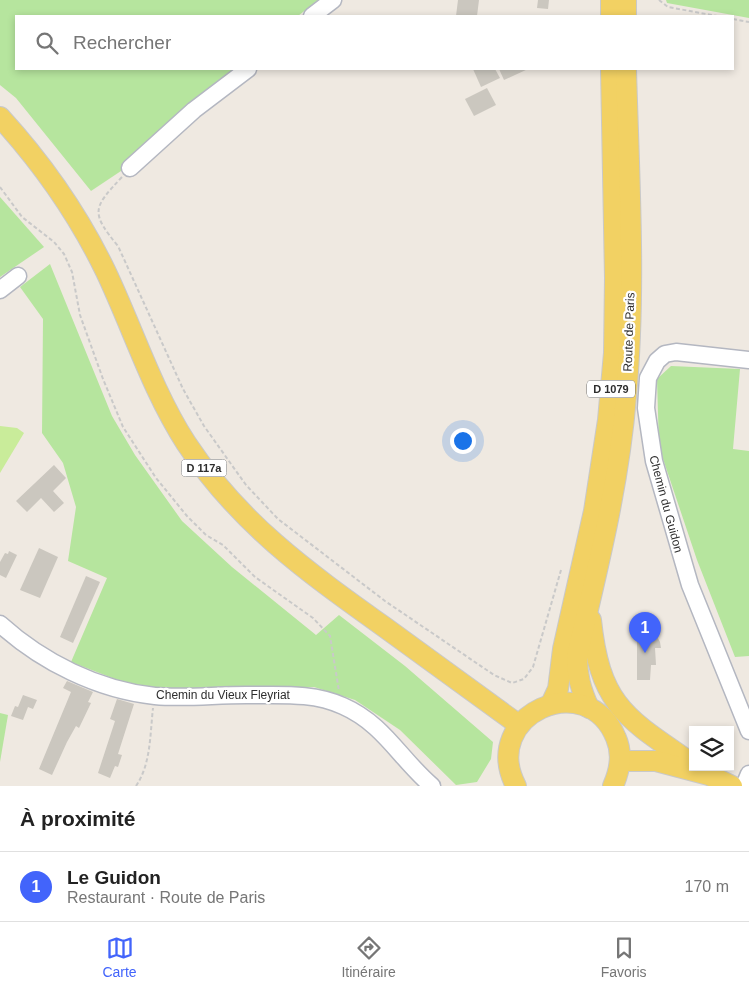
<!DOCTYPE html>
<html lang="fr">
<meta charset="utf-8">
<style>
:root{--surface:#fff;--page:#f2f2f2;--text:#222;--muted:#767676;--line:#e0e0e0;--accent:#4264fb}
body{margin:0;font-family:Helvetica,sans-serif;background:var(--page);color:var(--text)}
.controls{position:absolute;right:15px;bottom:15px;display:grid;overflow:hidden;border-radius:0px;box-shadow:0 2px 8px #0003}
.controls button{width:45px;height:45px;display:grid;place-items:center;padding:0;border:0;border-bottom:1px solid var(--line);background:var(--surface);color:var(--text);font:25px sans-serif}
.you{position:absolute;left:462px;top:440px;width:18px;height:18px;margin:-12px;border:4px solid #fff;border-radius:50%;background:#1a73e8;box-shadow:0 0 0 8px #1a73e833}
.badge{display:grid;place-items:center;width:32px;height:32px;border-radius:50%;background:var(--accent);color:#fff;font-size:16px;font-weight:700}
.pin{position:absolute;translate:-50% -41px;filter:drop-shadow(0 1px 2px #0008)}
.pin::after{content:'';position:absolute;top:26px;width:18px;height:15px;background:inherit;clip-path:polygon(0 0,100% 0,50% 100%)}
.list{margin:0;padding:0;list-style:none}
h2{display:flex;justify-content:space-between;align-items:center;height:65px;margin:0;padding:0 20px;font-size:21px}
h2 small{font-size:16px;font-weight:400;color:var(--muted)}
.list li{display:grid;grid-template-columns:32px 1fr auto;gap:15px;align-items:center;box-sizing:border-box;height:70px;padding:0 20px;border-top:1px solid var(--line)}
.list b{display:block;font-size:19px;white-space:nowrap}
.list p{margin:0;font-size:16px;white-space:nowrap;color:var(--muted)}
.list em{font-size:16px;font-style:normal;color:var(--muted)}
.icon{flex:none;width:28px;height:28px;fill:none;stroke:currentColor;stroke-width:2;stroke-linecap:round;stroke-linejoin:round}
.map{position:relative;flex:none;width:749px;height:786px;overflow:hidden}
.search{position:absolute;background:var(--surface);box-shadow:0 2px 8px #0003;left:15px;right:15px;top:15px;height:55px;display:flex;align-items:center;gap:12px;box-sizing:border-box;padding:0 18px;border-radius:0px;color:var(--muted);font-size:19px}
.sheet{height:135px;background:var(--surface)}
nav{display:flex;justify-content:space-around;align-items:center;box-sizing:border-box;height:70px;border-top:1px solid var(--line);background:var(--surface);font-size:14px;color:var(--muted)}
nav a{display:grid;justify-items:center;gap:2px}
nav .on{color:var(--accent)}
.map>svg:first-child{display:block}
.green{fill:#b6e59e}
.pitch{fill:#c9ec9a}
.building{fill:#cbc7bf}
.lines{fill:none;stroke-linecap:round;stroke-linejoin:round}
.minor-casing{stroke:#b4b7c1;stroke-width:19}
.major-casing{stroke:#c9c9c9;stroke-width:22}
.path{stroke:#c9c9c9;stroke-width:2;stroke-dasharray:4 2.5;stroke-linecap:butt}
.minor{stroke:#fff;stroke-width:16}
.major{stroke:#f2d163;stroke-width:20}
.labels{text-anchor:middle;stroke-width:4.5;stroke-linejoin:round;paint-order:stroke}
.shield{fill:#fff;stroke:#6d6d6d;stroke-width:1}
.shield-label{font-size:11px;font-weight:bold;fill:#2e2e2e}
.street-label{font-size:12px;fill:#2e2e2e;stroke:#fff}
</style>
<div class="map">
<svg width="749" height="786" viewBox="0 0 749 786">
<rect width="100%" height="100%" fill="#efe9e1"/>
<g class="green">
<polygon points="0,0 318,0 298,16 16,16 16,69 234,69 124,169 91,191 16,98 0,85"/>
<polygon points="666,0 749,0 749,18 667,3"/>
<polygon points="0,197 44,247 0,277"/>
<polygon points="50,264 112,416 135,455 182,521 232,567 316,635 339,615 405,666 493,742 491,759 477,782 456,785 400,730 355,700 314,687 173,691 133,686 71,662 107,578 68,561 76,507 63,463 42,433 43,319 20,287"/>
<polygon points="671,366 740,369 733,449 749,451 749,656 735,657 697,560 659,447 657,379"/>
<polygon points="0,713 8,715 0,762"/>
</g>
<polygon class="pitch" points="0,426 17,428 24,433 0,473"/>
<g class="building">
<polygon points="458,0 479,0 477,16 456,16"/>
<polygon points="538,0 549,0 548,9 537,8"/>
<polygon points="473,69 495,69 500,78 481,87"/>
<polygon points="499,69 528,69 504,80"/>
<polygon points="487,88 496,105 474,116 465,99"/>
<polygon points="54,465 66,478 53,491 64,503 54,512 41,498 27,512 16,501"/>
<polygon points="39,548 58,557 40,598 20,590"/>
<polygon points="9,551 17,555 6,578 0,575 0,562 5,553 8,554"/>
<polygon points="86,576 100,582 73,643 60,637"/>
<polygon points="637,620 648,620 660,642 661,648 655,648 656,665 651,665 650,680 637,680"/>
<polygon points="67,681 93,692 88,702 91,703 79,728 76,726 67,742 52,775 39,769 71,692 63,688"/>
<polygon points="23,695 37,700 33,709 28,707 23,720 11,716 15,706 18,707"/>
<polygon points="117,699 134,704 118,754 122,755 118,767 115,766 110,778 98,773 115,721 110,719"/>
</g>
<g class="lines">
<g class="minor-casing">
<g id="minor">
<polyline points="312,16 333,0"/>
<polyline points="130,168 194,110 248,69"/>
<polyline points="0,290 18,276"/>
<polyline points="749,360 676,352 665,354 657,361 648,378 646,408 654,461 690,585 749,731"/>
<path d="M0,624c42,38 98,66 155,72 33,3 66,-2 99,-1 30,0 61,-2 89,11 41,18 57,53 89,80"/>
<polyline points="744,786 749,774"/>
</g>
</g>
<g class="major-casing">
<g id="major">
<polyline points="611,16 611,0"/>
<polyline points="626,16 626,0"/>
<path d="M0,117c42,46 79,99 106,155 27,57 46,118 80,171 53,80 120,128 197,183 45,33 90,66 136,99"/>
<path d="M591,620c9,86 35,98 102,144"/>
<polyline points="551,704 558,689 563,649 594,511 608,420 614,353 615,278 611,69"/>
<path d="M589,708c-8,-18 -12,-32 -12,-52 20,-85 42,-171 49,-259 10,-109 3,-219 0,-328"/>
<polyline points="620,761 656,761 709,775 732,786"/>
<path d="M516,786c-37,-71 71,-120 100,-48 7,16 4,32 -3,48"/>
</g>
</g>
<g class="path">
<polyline points="659,0 668,7 717,16"/>
<polyline points="733,19 749,22"/>
<path d="M122,177c-29,31 -32,35 -4,69l65,143 21,37 42,59 32,34 107,82 109,74 18,8 12,-4 9,-12 28,-97"/>
<polyline points="0,187 22,217 54,242 64,254 72,272 80,315 103,379 123,427 156,478 187,516 206,535 223,545 255,577 313,618 330,636 339,691"/>
<path d="M136,786c15,-22 14,-52 17,-78"/>
</g>
<use href="#minor" class="minor"/>
<use href="#major" class="major"/>
</g>
<g class="labels">
<g class="shield">
<rect x="587" y="380.5" width="48" height="17" rx="4"/>
<rect x="181.5" y="459.5" width="45" height="17" rx="4"/>
</g>
<g class="shield-label">
<text x="611" y="393">D 1079</text>
<text x="204" y="472">D 117a</text>
</g>
<g class="street-label">
<text transform="translate(629 332) rotate(-88)" y="4">Route de Paris</text>
<text transform="translate(666 504) rotate(75)" y="4">Chemin du Guidon</text>
<text x="223" y="699">Chemin du Vieux Fleyriat</text>
</g>
</g>
</svg>
<div class="controls">
<button><svg class="icon" aria-label="layers" viewBox="0 0 24 24"><path d="M12 4l9 5-9 5-9-5zM3 14l9 5 9-5"/></svg></button>
</div>
<div class="you"></div>
<div class="pin badge" style="left:645px;top:653px">1</div>
<div class="search"><svg class="icon" aria-label="search" viewBox="0 0 24 24"><circle cx="10" cy="10" r="6"/><path d="M15 15l6 6"/></svg>Rechercher</div>
</div>
<section class="sheet">
<h2>À proximité<small></small></h2>
<ul class="list">
<li><span class="badge">1</span><div><b>Le Guidon</b><p>Restaurant · Route de Paris</p></div><em>170 m</em></li>
</ul>
</section>
<nav>
<a class="on"><svg class="icon" aria-label="map" viewBox="0 0 24 24"><path d="M3 6l6-2 6 2 6-2v14l-6 2-6-2-6 2zM9 4v14M15 6v14"/></svg>Carte</a>
<a><svg class="icon" aria-label="directions" viewBox="0 0 24 24"><path d="M12 3l9 9-9 9-9-9zM9 14v-3h6M13 9l2 2-2 2"/></svg>Itinéraire</a>
<a><svg class="icon" aria-label="saved" viewBox="0 0 24 24"><path d="M7 4h10v16l-5-4-5 4z"/></svg>Favoris</a>
</nav>
